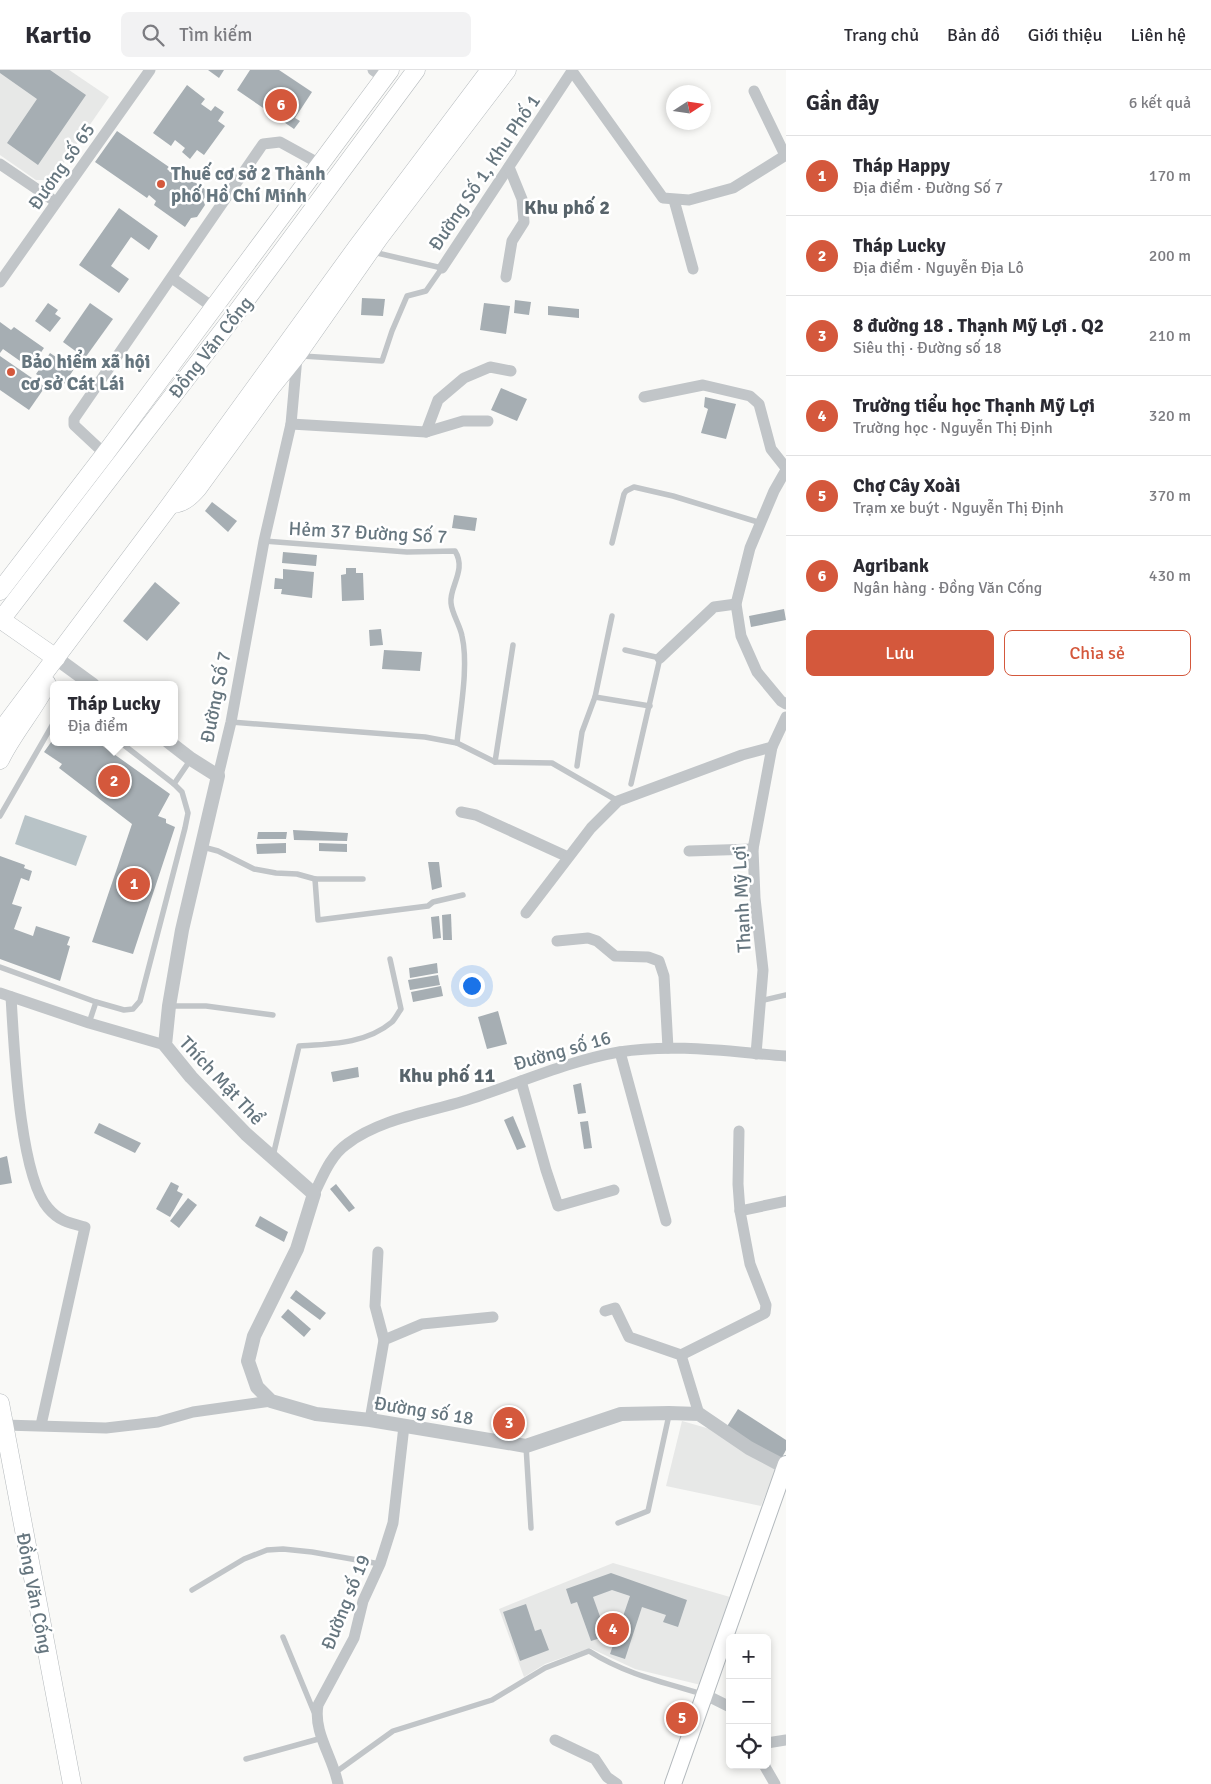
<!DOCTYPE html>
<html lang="vi">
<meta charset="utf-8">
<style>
:root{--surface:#fff;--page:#f2f2f3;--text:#2b2b33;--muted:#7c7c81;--line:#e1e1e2;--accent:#d4583c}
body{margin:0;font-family:Signika,sans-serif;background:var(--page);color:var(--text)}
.controls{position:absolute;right:15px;bottom:15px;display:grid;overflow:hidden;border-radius:8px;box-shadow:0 2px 8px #0003}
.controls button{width:45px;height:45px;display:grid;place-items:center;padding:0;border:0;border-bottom:1px solid var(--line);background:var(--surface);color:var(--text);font:25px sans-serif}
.compass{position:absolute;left:666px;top:15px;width:45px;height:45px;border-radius:50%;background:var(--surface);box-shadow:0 2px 8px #0003;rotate:78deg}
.you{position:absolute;left:471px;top:915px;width:18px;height:18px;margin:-12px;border:4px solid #fff;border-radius:50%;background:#1a73e8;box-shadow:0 0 0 8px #1a73e833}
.badge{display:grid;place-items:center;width:32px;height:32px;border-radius:50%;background:var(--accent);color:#fff;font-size:16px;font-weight:700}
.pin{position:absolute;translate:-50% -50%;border:2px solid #fff;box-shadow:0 1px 5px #0006}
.popup{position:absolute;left:50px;top:611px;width:128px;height:65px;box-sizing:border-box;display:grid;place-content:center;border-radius:8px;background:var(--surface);filter:drop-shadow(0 1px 4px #0005);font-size:16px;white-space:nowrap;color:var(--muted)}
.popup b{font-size:19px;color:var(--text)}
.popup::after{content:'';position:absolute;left:50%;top:100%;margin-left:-10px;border:10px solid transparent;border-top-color:var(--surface)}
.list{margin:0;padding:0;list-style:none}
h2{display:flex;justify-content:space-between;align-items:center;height:65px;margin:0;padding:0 20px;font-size:21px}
h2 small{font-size:16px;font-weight:400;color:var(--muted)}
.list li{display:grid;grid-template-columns:32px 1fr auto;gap:15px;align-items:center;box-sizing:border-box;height:80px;padding:0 20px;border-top:1px solid var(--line)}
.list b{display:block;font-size:19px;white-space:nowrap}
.list p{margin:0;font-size:16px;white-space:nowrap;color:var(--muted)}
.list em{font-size:16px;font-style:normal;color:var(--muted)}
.actions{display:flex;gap:10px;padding:15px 20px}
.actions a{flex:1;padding:11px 0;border:1px solid var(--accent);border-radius:8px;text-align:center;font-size:18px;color:var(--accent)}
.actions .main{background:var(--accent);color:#fff}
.icon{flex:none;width:28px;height:28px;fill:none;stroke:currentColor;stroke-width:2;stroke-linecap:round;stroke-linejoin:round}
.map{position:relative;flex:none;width:786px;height:1714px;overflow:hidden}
header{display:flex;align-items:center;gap:30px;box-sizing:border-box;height:70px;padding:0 25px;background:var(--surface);border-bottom:1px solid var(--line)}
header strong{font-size:24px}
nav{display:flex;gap:28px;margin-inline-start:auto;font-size:18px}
.search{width:350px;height:45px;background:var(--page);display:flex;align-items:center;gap:12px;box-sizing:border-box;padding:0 18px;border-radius:8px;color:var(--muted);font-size:19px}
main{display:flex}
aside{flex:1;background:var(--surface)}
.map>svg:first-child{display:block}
.built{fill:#e7e8e7}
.water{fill:#b8c3c7}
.building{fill:#a6aeb3}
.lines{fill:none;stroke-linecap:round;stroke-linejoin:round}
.secondary-casing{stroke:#b3b9bd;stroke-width:18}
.primary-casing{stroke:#b4b9bc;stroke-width:19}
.service{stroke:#c1c5c8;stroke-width:5.5}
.minor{stroke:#c1c5c8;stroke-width:11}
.tertiary{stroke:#c1c5c8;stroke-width:14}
.secondary{stroke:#fff;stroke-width:16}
.primary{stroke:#fff;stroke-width:18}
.poi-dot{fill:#d4583c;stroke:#fff;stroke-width:2}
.labels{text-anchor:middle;stroke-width:5;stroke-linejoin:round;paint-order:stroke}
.street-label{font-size:19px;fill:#66767f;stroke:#fff}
.poi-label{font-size:19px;font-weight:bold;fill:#66767f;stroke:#fff;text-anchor:start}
.neighbourhood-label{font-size:20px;font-weight:bold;fill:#58646b;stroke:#fff}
</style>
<header>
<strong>Kartio</strong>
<div class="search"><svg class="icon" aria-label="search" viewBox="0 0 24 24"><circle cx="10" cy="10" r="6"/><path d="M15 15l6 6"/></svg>Tìm kiếm</div>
<nav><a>Trang chủ</a><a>Bản đồ</a><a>Giới thiệu</a><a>Liên hệ</a></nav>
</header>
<main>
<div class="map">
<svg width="786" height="1714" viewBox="0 0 786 1714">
<rect width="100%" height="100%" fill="#f9f9f7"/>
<g class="built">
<polygon points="0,0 69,0 109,27 52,110 36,110 0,85"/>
<polygon points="682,1351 710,1359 776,1399 761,1436 666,1416"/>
<polygon points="613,1493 730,1527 701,1615 635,1599 590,1578 545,1594 524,1607 499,1539"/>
</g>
<polygon class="water" points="25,745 87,766 76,796 15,774"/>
<g class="building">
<polygon points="0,0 50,0 86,25 38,95 7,73 37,29 0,3"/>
<polygon points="208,0 224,0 219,8"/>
<polygon points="250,0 279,0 312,22 295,48 300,51 294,59 237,20"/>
<polygon points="187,15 205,29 201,34 211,41 215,36 224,42 218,51 225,56 204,85 197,80 190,89 182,82 185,78 175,70 171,76 153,63"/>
<polygon points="117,61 169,97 167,99 174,105 177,100 209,122 203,130 205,135 197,147 191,148 185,157 154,135 156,131 149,125 147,128 95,92"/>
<polygon points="119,138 158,166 149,180 131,167 111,196 129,209 119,223 79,195"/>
<polygon points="362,228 385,229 383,246 361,245"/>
<polygon points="515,230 531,232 529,245 514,243"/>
<polygon points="48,233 58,240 55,244 61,248 50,262 35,251"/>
<polygon points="90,233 113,249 85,288 63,272"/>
<polygon points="484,233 510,236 506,264 480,260"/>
<polygon points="548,236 579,239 579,248 548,245"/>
<polygon points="0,252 11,260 14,257 44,278 37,288 44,292 50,283 74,299 60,320 36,304 41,297 34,293 30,298 3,279 0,283"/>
<polygon points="0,286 45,317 29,340 0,320"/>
<polygon points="501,318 527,329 517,351 491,340"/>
<polygon points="705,327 736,334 726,369 701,363 708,339 704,337"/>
<polygon points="212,432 237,451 228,462 205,441"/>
<polygon points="454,445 477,448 475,461 452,458"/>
<polygon points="283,482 317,485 316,496 282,493"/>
<polygon points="346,498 356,498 356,503 363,503 364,530 342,531 341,505 346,504"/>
<polygon points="283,499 314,502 312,528 281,524 282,519 274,519 275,508 283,509"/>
<polygon points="155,512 180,533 147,571 123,551"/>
<polygon points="784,539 786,550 751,557 749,546"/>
<polygon points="381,559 383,575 370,576 369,560"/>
<polygon points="384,580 422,582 420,601 382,599"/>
<polygon points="54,668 54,672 97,672 170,724 158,746 166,749 166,753 175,757 133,884 92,872 132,754 59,698 62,694 44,682"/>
<polygon points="293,760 348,763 347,771 294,770"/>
<polygon points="258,762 287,762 286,769 257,769"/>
<polygon points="286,773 286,783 257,784 256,774"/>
<polygon points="319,773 347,774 347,782 319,781"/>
<polygon points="0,786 25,795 24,798 32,801 29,811 21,808 12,834 22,837 14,859 33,866 36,856 70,867 67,875 70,876 60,911 0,889"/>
<polygon points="428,792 439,792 442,817 432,820"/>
<polygon points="451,844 452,870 443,870 442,845"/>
<polygon points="439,846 441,868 433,869 431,847"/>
<polygon points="437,893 438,903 410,908 409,898"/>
<polygon points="438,905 440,915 410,920 408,910"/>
<polygon points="441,916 443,926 413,932 411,922"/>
<polygon points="498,941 507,974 487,979 478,947"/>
<polygon points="358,997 359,1007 333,1012 331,1002"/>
<polygon points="581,1013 586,1043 578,1044 573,1015"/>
<polygon points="513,1046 526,1077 517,1080 504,1050"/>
<polygon points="588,1051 592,1078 584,1079 580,1052"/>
<polygon points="99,1053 141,1073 135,1083 94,1063"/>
<polygon points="7,1086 12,1113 0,1115 0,1088"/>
<polygon points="171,1112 179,1116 177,1121 183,1124 170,1147 156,1139"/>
<polygon points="336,1114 355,1138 349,1142 330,1119"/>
<polygon points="188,1128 197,1135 179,1158 170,1151"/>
<polygon points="260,1146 288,1162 284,1172 255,1156"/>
<polygon points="296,1220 326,1243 320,1250 290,1228"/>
<polygon points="288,1239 311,1259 304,1267 281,1247"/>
<polygon points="738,1339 786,1370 786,1380 780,1391 726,1358"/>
<polygon points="611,1503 687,1530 678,1557 663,1552 666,1545 642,1537 625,1589 610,1584 630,1526 612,1520 593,1527 607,1566 591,1571 577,1532 571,1534 566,1519"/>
<polygon points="526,1534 535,1561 541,1559 549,1580 520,1591 503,1542"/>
</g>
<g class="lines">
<g class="secondary-casing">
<polyline id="secondary" points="673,1714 786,1394"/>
</g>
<g class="primary-casing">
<g id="primary">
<path d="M173,434c11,-1 18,-8 25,-16l74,-102 25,-31 82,-117 128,-168"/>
<polyline points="0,521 105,384 390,0"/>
<polyline points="0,549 56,588"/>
<polyline points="0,551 231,250 416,0"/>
<polyline points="0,662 170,435 357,177 490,0"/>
<path d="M0,690c13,-27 33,-49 47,-76"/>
<polyline points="0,1333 72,1714"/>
</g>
</g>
<g class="service">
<polyline points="302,286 382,291 392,261 407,226 426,221 442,198 373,182"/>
<path d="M264,471l143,11 48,-1c12,19 -6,36 -4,52 1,11 9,22 11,33 7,30 -2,76 -5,107"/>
<polyline points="612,473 624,424 626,421 634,417 673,426 761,453"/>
<polyline points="625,580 660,588 631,714"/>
<polyline points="595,627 650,636"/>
<polyline points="231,652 425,667 457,673 495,692 552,693 618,731"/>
<polyline points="495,692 513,575"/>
<polyline points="577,696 582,662 595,627 612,546"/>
<polyline points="174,714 191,689"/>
<polyline points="0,746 54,652"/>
<polyline points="203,777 218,781 254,799 276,803 297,804 315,809"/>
<polyline points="363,809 315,809 318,850 428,836 433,832 463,825"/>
<polyline points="0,897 96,932 124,940 133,939 140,931 185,758 188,743 182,722 174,714 120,672"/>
<polyline points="760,931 786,925"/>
<polyline points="169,936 206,936 273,945"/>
<polyline points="89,953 96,932"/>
<path d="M273,1086l26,-110c31,-2 67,-2 93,-24 3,-3 6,-9 9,-13l-11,-50"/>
<polyline points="526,1376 531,1458"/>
<polyline points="618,1453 648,1441 669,1345"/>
<polyline points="192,1520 244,1489 267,1480 283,1479 312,1482 380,1494"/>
<polyline points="283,1567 314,1642"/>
<polyline points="246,1689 322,1668"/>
<path d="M336,1702l57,-41 99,-31 53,-32 44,-17c36,23 73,31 114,43"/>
</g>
<g class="minor">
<polyline points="373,0 384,8"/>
<polyline points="754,21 785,85"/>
<polyline points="0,94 56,132"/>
<polyline points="674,130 693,199"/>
<polyline points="442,198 572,1 663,128 689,130 733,118 786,85"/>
<polyline points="506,207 512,171 524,152 522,129 509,97"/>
<polyline points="172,208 214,238"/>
<polyline points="0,212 150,0"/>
<polyline points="644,327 703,315 750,326 759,334 771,379 786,398"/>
<polyline points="291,354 426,362 438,330 464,308 490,297 511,301"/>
<polyline points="426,362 463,351 488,351"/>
<polyline points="105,384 74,355 74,349 263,74 280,72 320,94"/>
<polyline points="786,400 774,421 750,478 736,534 741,566 757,602 781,631 786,634"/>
<polyline points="660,588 714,537 736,534"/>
<polyline points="218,706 231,652 264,471 291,354 297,287"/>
<polyline points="461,742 476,745 568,787"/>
<polyline points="689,781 753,779"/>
<polyline points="526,843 591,758 618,731 742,685 772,677"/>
<polyline points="557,871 588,868 597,871 615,886 648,887 659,891 664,906 668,978"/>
<polyline points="0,923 89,953 165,975"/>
<path d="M11,927c3,46 8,178 37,211 11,13 21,15 37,19l-44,198"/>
<polyline points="620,982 666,1151"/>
<polyline points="756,984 763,900 755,828 753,779 772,677 786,647"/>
<polyline points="521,1011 546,1100 558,1136 614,1120"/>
<polyline points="739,1061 738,1114 740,1141"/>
<path d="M314,1124c9,-18 16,-38 33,-50 33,-25 78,-31 117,-43 51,-16 103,-40 155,-49 55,-9 112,0 167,4"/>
<polyline points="378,1182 375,1236 384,1270"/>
<polyline points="605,1241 615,1238 629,1267 681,1285 699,1344"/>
<polyline points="681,1285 765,1243 766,1235 750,1194 740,1141 786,1131"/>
<polyline points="370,1350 384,1270 422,1254 493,1247"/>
<polyline points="4,1355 106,1358 158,1352 193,1342 271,1331"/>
<polyline points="704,1624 730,1637"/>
<polyline points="555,1670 595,1689 607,1707 617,1714"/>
<polyline points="767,1673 786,1670"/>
<polyline points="764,1695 775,1714"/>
<path d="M338,1714c-5,-27 -25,-51 -20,-79l36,-67 9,-37 17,-37 13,-41 11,-97"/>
</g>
<g class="tertiary">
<polyline points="56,588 93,615"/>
<polyline points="169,672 191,689 218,706 182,860 169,936 165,975 191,1007 246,1064 314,1124 297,1179 254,1266 248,1291 257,1317 271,1331 316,1344 370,1350 526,1376 621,1344 669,1343 699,1344 749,1378 785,1397"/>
</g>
<use href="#secondary" class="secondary"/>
<use href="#primary" class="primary"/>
</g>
<g class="poi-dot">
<circle cx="161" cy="114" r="5"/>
<circle cx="11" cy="302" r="5"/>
</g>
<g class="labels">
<g class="street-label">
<text transform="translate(61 96) rotate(-55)" y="7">Đương số 65</text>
<text transform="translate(484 102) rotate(-56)" y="7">Đường Số 1, Khu Phố 1</text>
<text transform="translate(210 277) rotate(-52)" y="7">Đồng Văn Cống</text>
<text transform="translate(368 462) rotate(3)" y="7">Hẻm 37 Đường Số 7</text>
<text transform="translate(215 627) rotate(-79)" y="7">Đường Số 7</text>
<text transform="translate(741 829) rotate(-93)" y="7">Thạnh Mỹ Lợi</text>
<text transform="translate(562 980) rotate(-16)" y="7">Đường số 16</text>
<text transform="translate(222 1010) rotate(47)" y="7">Thích Mật Thể</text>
<text transform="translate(424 1340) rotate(9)" y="7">Đường số 18</text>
<text transform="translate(35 1523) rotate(79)" y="7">Đồng Văn Cống</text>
<text transform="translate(345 1532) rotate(-68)" y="7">Đường số 19</text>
</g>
<g class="poi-label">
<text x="171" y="110">Thuế cơ sở 2 Thành<tspan x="171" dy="22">phố Hồ Chí Minh</tspan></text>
<text x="21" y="298">Bảo hiểm xã hội<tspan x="21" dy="22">cơ sở Cát Lái</tspan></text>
</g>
<g class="neighbourhood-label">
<text x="567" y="144">Khu phố 2</text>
<text x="447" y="1012">Khu phố 11</text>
</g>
</g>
</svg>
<div class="controls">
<button>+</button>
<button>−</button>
<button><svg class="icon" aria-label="locate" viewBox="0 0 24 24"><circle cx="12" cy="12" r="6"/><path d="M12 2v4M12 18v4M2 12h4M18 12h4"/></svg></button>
</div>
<svg class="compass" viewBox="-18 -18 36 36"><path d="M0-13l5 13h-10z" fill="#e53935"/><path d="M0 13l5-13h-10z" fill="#7c7c81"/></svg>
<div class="you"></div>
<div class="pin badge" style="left:134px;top:814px">1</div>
<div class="pin badge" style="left:114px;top:711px">2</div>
<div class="popup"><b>Tháp Lucky</b>Địa điểm</div>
<div class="pin badge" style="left:509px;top:1353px">3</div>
<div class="pin badge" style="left:613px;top:1559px">4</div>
<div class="pin badge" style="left:682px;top:1648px">5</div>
<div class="pin badge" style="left:281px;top:35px">6</div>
</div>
<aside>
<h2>Gần đây<small>6 kết quả</small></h2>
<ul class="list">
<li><span class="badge">1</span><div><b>Tháp Happy</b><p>Địa điểm · Đường Số 7</p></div><em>170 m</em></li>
<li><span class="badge">2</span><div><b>Tháp Lucky</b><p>Địa điểm · Nguyễn Địa Lô</p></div><em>200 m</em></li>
<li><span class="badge">3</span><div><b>8 đường 18 . Thạnh Mỹ Lợi . Q2</b><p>Siêu thị · Đường số 18</p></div><em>210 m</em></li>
<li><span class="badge">4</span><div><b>Trường tiểu học Thạnh Mỹ Lợi</b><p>Trường học · Nguyễn Thị Định</p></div><em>320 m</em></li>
<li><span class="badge">5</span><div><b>Chợ Cây Xoài</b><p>Trạm xe buýt · Nguyễn Thị Định</p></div><em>370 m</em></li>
<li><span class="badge">6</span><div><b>Agribank</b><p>Ngân hàng · Đồng Văn Cống</p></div><em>430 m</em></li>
</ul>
<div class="actions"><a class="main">Lưu</a><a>Chia sẻ</a></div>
</aside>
</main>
